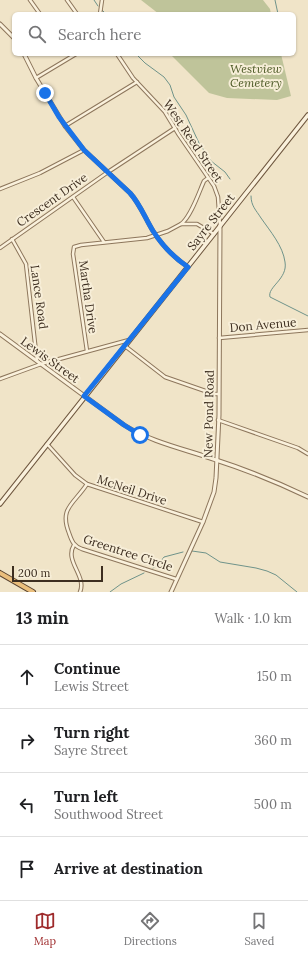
<!DOCTYPE html>
<meta charset="utf-8">
<style>
:root{--surface:#fff;--page:#f2f2f2;--text:#202124;--muted:#757577;--line:#e0e0e0;--accent:#9e2a2b}
body{margin:0;font-family:Lora,serif;background:var(--page);color:var(--text)}
.scale{position:absolute;left:12px;bottom:10px;width:91px;box-sizing:border-box;padding-left:4px;border:2px solid #3d2e20;border-top:0;font-size:11px;line-height:14px;white-space:nowrap;color:#3d2e20;-webkit-text-stroke:3px #f7eed8;paint-order:stroke}
.stop{position:absolute;width:12px;height:12px;margin:-9px;border:3px solid #1a73e8;border-radius:50%;background:#fff}
.stop.end{background:#1a73e8;border-color:#fff;box-shadow:0 1px 4px #0008}
.list{margin:0;padding:0;list-style:none}
h2{display:flex;justify-content:space-between;align-items:center;height:52px;margin:0;padding:0 16px;font-size:17px}
h2 small{font-size:13px;font-weight:400;color:var(--muted)}
.list li{display:grid;grid-template-columns:26px 1fr auto;gap:12px;align-items:center;box-sizing:border-box;height:64px;padding:0 16px;border-top:1px solid var(--line)}
.list b{display:block;font-size:15px;white-space:nowrap}
.list p{margin:0;font-size:13px;white-space:nowrap;color:var(--muted)}
.list em{font-size:13px;font-style:normal;color:var(--muted)}
.icon{flex:none;width:22px;height:22px;fill:none;stroke:currentColor;stroke-width:2;stroke-linecap:round;stroke-linejoin:round}
.map{position:relative;flex:none;width:308px;height:592px;overflow:hidden}
.search{position:absolute;background:var(--surface);box-shadow:0 1px 3px #0004;left:12px;right:12px;top:12px;height:44px;display:flex;align-items:center;gap:10px;box-sizing:border-box;padding:0 14px;border-radius:6px;color:var(--muted);font-size:15px}
.sheet{height:308px;background:var(--surface)}
nav{display:flex;justify-content:space-around;align-items:center;box-sizing:border-box;height:56px;border-top:1px solid var(--line);background:var(--surface);font-size:11px;color:var(--muted)}
nav a{display:grid;justify-items:center;gap:2px}
nav .on{color:var(--accent)}
.map>svg:first-child{display:block}
.cemetery{fill:#bfc49a}
.lines{fill:none;stroke-linecap:round;stroke-linejoin:round}
.stream{stroke:#6f938a;stroke-width:1}
.minor-casing{stroke:#8d765c;stroke-width:4.5}
.tertiary-casing{stroke:#8d765c;stroke-width:5}
.secondary-casing{stroke:#6f573f;stroke-width:5.5}
.trunk-casing{stroke:#5b4430;stroke-width:6}
.minor{stroke:#faf1dc;stroke-width:2.5}
.tertiary{stroke:#faf1dc;stroke-width:3}
.secondary{stroke:#faf1dc;stroke-width:3.5}
.trunk{stroke:#eabe7c;stroke-width:4}
.route{stroke:#1a73e8;stroke-width:5}
.labels{text-anchor:middle;stroke-width:4;stroke-linejoin:round;paint-order:stroke}
.park-label{font-size:12px;font-style:italic;fill:#4d5a26;stroke:#f7eed8}
.street-label{font-size:12px;fill:#3d2e20;stroke:#f7eed8}
</style>
<div class="map">
<svg width="308" height="592" viewBox="0 0 308 592">
<rect width="100%" height="100%" fill="#f0e4c8"/>
<g class="cemetery">
<polygon points="141,0 263,0 270,9 271,14 159,14"/>
<polygon points="170,54 281,54 291,96 277,100 227,98 209,93"/>
</g>
<g class="lines">
<g class="stream">
<polyline points="94,0 98,6"/>
<polyline points="275,0 278,14"/>
<polyline points="101,9 106,14"/>
<polyline points="136,54 145,63 164,77 170,85 174,97 186,115 199,143 211,161 225,172 230,179"/>
<path d="M251,196c0,10 5,14 10,22 9,13 22,28 24,44 3,17 -18,25 -15,35l38,19"/>
<polyline points="192,551 206,553 220,562 256,568 267,571 276,575 297,592"/>
<polyline points="153,568 159,564 164,557 183,552"/>
<polyline points="110,592 121,584 144,573"/>
</g>
<g class="minor-casing">
<g id="minor">
<polyline points="30,0 40,14"/>
<polyline points="67,0 77,14"/>
<polyline points="100,14 102,0"/>
<polyline points="117,54 133,78 165,112 179,135 214,186 218,197 220,226"/>
<polyline points="36,78 76,54"/>
<polyline points="65,126 137,82"/>
<polyline points="0,189 40,173 84,150"/>
<polyline points="73,197 104,242"/>
<path d="M181,224c10,-7 18,-32 23,-43l4,-3"/>
<polyline points="12,239 26,264 37,361"/>
<polyline points="0,248 108,172 175,128"/>
<polyline points="219,338 308,330"/>
<polyline points="125,346 165,377 214,394 218,394"/>
<polyline points="87,351 73,254 74,247 81,245 147,238 168,231 181,224 197,224 214,234"/>
<polyline points="0,379 41,364 129,340"/>
<polyline points="218,420 298,448 308,454"/>
<polyline points="47,444 75,475 87,484 203,522"/>
<path d="M87,484c-13,20 -28,24 -18,49 3,9 5,13 13,16l94,30"/>
<path d="M74,545c-10,16 13,31 6,47"/>
</g>
</g>
<g class="tertiary-casing">
<g id="tertiary">
<polyline points="0,24 14,38"/>
<path d="M24,54l12,24 29,48 19,24 46,43c10,11 15,25 23,38 9,14 20,26 35,36"/>
<path d="M0,334l124,91c29,18 61,24 92,35 31,10 63,23 92,37"/>
<polyline points="171,592 203,522 214,492 216,478 219,415 220,226"/>
</g>
</g>
<g class="secondary-casing">
<polyline id="secondary" points="0,504 308,115"/>
</g>
<g class="trunk-casing">
<polyline id="trunk" points="0,573 33,592"/>
</g>
<use href="#minor" class="minor"/>
<use href="#tertiary" class="tertiary"/>
<use href="#secondary" class="secondary"/>
<use href="#trunk" class="trunk"/>
</g>
<g class="lines">
<path class="route" d="M45,93l14,24 25,33 46,43c10,11 15,25 23,38 9,14 20,26 35,36l-104,129 40,29 16,10"/>
</g>
<g class="labels">
<g class="park-label">
<text x="256" y="73">Westview<tspan x="256" dy="14">Cemetery</tspan></text>
</g>
<g class="street-label">
<text transform="translate(193 141) rotate(56)" y="4">West Reed Street</text>
<text transform="translate(52 200) rotate(-35)" y="4">Crescent Drive</text>
<text transform="translate(211 222) rotate(-52)" y="4">Sayre Street</text>
<text transform="translate(39 297) rotate(82)" y="4">Lance Road</text>
<text transform="translate(88 297) rotate(82)" y="4">Martha Drive</text>
<text transform="translate(263 325) rotate(-5)" y="4">Don Avenue</text>
<text transform="translate(50 360) rotate(36)" y="4">Lewis Street</text>
<text transform="translate(209 414) rotate(-89)" y="4">New Pond Road</text>
<text transform="translate(132 490) rotate(18)" y="4">McNeil Drive</text>
<text transform="translate(128 553) rotate(18)" y="4">Greentree Circle</text>
</g>
</g>
</svg>
<div class="scale">200 m</div>
<div class="stop" style="left:140px;top:435px"></div>
<div class="stop end" style="left:45px;top:93px"></div>
<div class="search"><svg class="icon" aria-label="search" viewBox="0 0 24 24"><circle cx="10" cy="10" r="6"/><path d="M15 15l6 6"/></svg>Search here</div>
</div>
<section class="sheet">
<h2>13 min<small>Walk · 1.0 km</small></h2>
<ul class="list">
<li><svg class="icon" aria-label="ahead" viewBox="0 0 24 24"><path d="M12 20V5M6 11l6-6 6 6"/></svg><div><b>Continue</b><p>Lewis Street</p></div><em>150 m</em></li>
<li><svg class="icon" aria-label="right" viewBox="0 0 24 24"><path d="M7 20v-9h11M14 6l5 5-5 5"/></svg><div><b>Turn right</b><p>Sayre Street</p></div><em>360 m</em></li>
<li><svg class="icon" aria-label="left" viewBox="0 0 24 24"><path d="M17 20v-9H6M10 6l-5 5 5 5"/></svg><div><b>Turn left</b><p>Southwood Street</p></div><em>500 m</em></li>
<li><svg class="icon" aria-label="arrive" viewBox="0 0 24 24"><path d="M6 21V4h12l-3 4 3 4H6"/></svg><div><b>Arrive at destination</b></div></li>
</ul>
</section>
<nav>
<a class="on"><svg class="icon" aria-label="map" viewBox="0 0 24 24"><path d="M3 6l6-2 6 2 6-2v14l-6 2-6-2-6 2zM9 4v14M15 6v14"/></svg>Map</a>
<a><svg class="icon" aria-label="directions" viewBox="0 0 24 24"><path d="M12 3l9 9-9 9-9-9zM9 14v-3h6M13 9l2 2-2 2"/></svg>Directions</a>
<a><svg class="icon" aria-label="saved" viewBox="0 0 24 24"><path d="M7 4h10v16l-5-4-5 4z"/></svg>Saved</a>
</nav>
